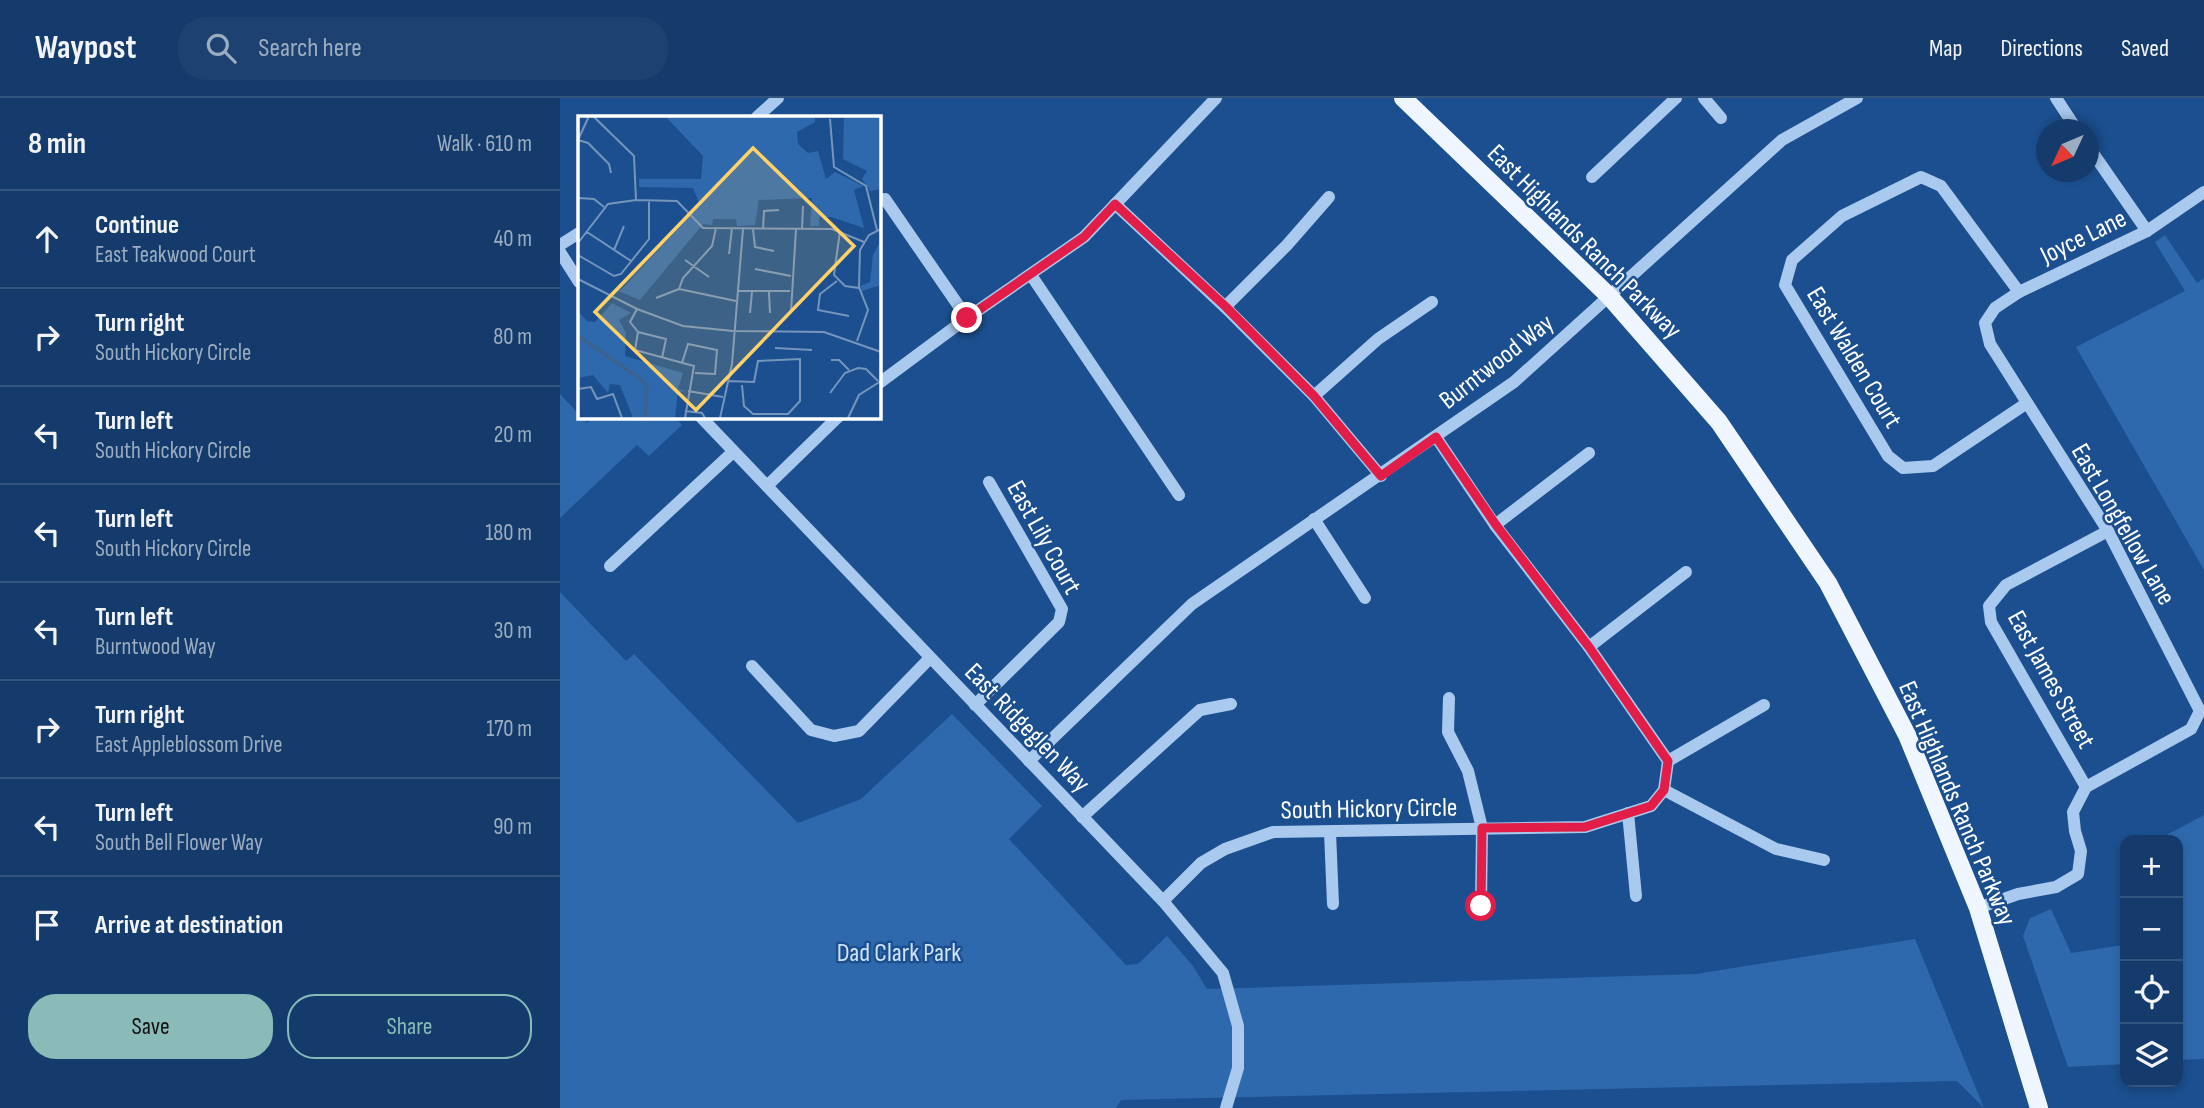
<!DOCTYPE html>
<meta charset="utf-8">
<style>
:root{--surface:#143b6b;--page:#1d4271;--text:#f1f3f6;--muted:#9dadc1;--line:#33557e;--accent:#8bbbb9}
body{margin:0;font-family:"Sofia Sans Condensed",sans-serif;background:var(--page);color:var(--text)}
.controls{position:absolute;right:21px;bottom:21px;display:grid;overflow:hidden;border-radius:14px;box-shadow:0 4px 10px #0003}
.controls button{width:63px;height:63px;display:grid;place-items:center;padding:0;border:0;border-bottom:2px solid var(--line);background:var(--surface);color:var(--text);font:35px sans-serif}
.compass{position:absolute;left:1476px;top:21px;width:63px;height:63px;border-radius:50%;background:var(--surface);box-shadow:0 4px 10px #0003;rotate:226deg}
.stop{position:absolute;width:21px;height:21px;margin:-16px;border:5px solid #e11d48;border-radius:50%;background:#fff}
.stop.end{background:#e11d48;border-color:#fff;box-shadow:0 2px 7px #0008}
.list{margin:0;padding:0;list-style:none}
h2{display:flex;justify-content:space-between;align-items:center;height:91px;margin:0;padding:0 28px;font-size:30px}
h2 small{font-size:23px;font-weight:400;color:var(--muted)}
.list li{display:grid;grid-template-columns:46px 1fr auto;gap:21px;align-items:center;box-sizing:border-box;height:98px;padding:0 28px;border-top:2px solid var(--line)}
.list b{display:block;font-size:26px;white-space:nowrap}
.list p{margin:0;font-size:23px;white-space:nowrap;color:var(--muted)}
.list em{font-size:23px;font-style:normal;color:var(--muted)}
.actions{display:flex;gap:14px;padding:21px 28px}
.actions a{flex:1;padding:16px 0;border:2px solid var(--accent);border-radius:28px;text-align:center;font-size:24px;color:var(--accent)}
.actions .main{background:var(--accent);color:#111}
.icon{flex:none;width:38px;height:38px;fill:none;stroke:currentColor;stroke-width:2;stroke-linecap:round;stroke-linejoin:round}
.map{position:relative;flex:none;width:1644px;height:1010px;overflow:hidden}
header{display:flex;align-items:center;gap:42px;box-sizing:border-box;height:98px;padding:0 35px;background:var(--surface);border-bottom:2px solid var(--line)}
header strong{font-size:33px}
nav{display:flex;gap:38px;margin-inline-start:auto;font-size:24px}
.search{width:490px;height:63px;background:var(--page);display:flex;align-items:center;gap:18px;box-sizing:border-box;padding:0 24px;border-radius:28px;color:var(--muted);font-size:26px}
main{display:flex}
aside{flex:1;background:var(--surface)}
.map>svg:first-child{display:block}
.green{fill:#2e69ad}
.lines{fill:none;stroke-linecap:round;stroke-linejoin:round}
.minor{stroke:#a9c9ee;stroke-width:12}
.major{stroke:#f0f6ff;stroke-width:18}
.route{stroke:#e11d48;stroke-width:9}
.labels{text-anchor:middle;stroke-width:5;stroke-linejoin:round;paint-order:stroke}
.street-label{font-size:26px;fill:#fff;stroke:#1b4f8f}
.park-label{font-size:26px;fill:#cfe3fa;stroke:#1b4f8f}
.inset-river{fill:none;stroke:#3c6290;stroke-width:3.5}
.inset-road{fill:none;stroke:#7695bc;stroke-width:2}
.view{fill:#ffd166;fill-opacity:0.15;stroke:#ffd166;stroke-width:3.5}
.inset-edge{fill:none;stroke:#fff;stroke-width:3.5}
</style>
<header>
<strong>Waypost</strong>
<div class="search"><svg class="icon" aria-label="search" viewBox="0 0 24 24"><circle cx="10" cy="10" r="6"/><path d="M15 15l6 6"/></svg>Search here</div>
<nav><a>Map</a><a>Directions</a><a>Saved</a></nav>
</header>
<main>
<aside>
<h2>8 min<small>Walk · 610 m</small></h2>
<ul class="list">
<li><svg class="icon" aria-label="ahead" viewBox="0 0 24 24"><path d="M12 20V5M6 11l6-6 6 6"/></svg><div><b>Continue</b><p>East Teakwood Court</p></div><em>40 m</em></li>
<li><svg class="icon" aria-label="right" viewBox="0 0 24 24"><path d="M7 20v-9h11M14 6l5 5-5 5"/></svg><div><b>Turn right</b><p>South Hickory Circle</p></div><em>80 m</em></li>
<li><svg class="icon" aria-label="left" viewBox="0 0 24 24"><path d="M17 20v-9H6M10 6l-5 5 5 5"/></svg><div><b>Turn left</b><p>South Hickory Circle</p></div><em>20 m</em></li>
<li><svg class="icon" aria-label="left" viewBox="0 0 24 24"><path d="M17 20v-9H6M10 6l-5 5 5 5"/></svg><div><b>Turn left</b><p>South Hickory Circle</p></div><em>180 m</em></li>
<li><svg class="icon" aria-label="left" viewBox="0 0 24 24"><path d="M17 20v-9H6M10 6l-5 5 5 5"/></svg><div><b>Turn left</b><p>Burntwood Way</p></div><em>30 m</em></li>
<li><svg class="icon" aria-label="right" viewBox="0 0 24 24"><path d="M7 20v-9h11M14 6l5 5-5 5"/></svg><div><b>Turn right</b><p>East Appleblossom Drive</p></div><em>170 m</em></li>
<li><svg class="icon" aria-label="left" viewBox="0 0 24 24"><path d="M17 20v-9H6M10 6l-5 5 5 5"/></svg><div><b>Turn left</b><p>South Bell Flower Way</p></div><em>90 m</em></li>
<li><svg class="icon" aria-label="arrive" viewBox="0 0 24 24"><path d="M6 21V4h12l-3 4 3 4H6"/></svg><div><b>Arrive at destination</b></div></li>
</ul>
<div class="actions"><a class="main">Save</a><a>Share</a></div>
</aside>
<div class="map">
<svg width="1644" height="1010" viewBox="0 0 1644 1010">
<rect width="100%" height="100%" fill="#1b4f8f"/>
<g class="green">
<polygon points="1605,137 1637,185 1644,180 1644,472 1516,249 1625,193 1595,144"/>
<polygon points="0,296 27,325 35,319 114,318 122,327 89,358 77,347 0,420"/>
<polygon points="0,494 66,563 74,556 238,725 301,701 392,616 482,708 449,741 566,867 578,866 607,838 633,868 647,891 1136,876 1355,841 1424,1010 1397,983 561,1002 556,1010 0,1010"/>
<polygon points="1644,717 1644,961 1618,962 1618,742 1597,742"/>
<polygon points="1491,811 1511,855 1563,847 1565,845 1565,966 1508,969 1463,838 1470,820"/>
</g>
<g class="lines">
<g class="minor">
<polyline points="1144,0 1161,20"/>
<polyline points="1496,0 1517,32"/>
<polyline points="197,19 218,0"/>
<polyline points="1528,48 1587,133"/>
<polyline points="1032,79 1116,0"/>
<polyline points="325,101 407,220"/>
<polyline points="555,106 665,209 754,298 821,378"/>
<polyline points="0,147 19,135"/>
<polyline points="0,154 19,184"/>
<polyline points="471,177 619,397"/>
<polyline points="1459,194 1381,88 1361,79 1282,118 1232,162 1225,187 1328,358 1343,370 1373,368 1467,305"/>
<polyline points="665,209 727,147 769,99"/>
<polyline points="318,286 407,220 524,139 656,0"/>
<polyline points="754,298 818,241 872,204"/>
<polyline points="140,318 603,803 663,875 678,928 678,970 666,1010"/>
<polyline points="207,388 279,318"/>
<polyline points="754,421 805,500"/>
<polyline points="935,427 1029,355"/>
<polyline points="50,468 173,354"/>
<polyline points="1029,549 1126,474"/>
<polyline points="192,568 251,632 274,638 299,633 370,560"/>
<polyline points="889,600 888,634 908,673 922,730 921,808"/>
<polyline points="415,607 499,524 502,511 429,384"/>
<polyline points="469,663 632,506 954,284 1222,42 1297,0"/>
<polyline points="1108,663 1204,607"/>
<polyline points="1526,689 1431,524 1429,508 1446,487 1548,433"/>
<polyline points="1104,692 1216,751 1264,762"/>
<polyline points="1068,715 1076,798"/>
<polyline points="522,719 640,612 671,606"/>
<polyline points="770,734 773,806"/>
<polyline points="603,803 641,765 665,751 713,734 1025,729 1091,708 1104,692 1108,663 1029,549 935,427 876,339"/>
<polyline points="1418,810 1458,796 1496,789 1518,776 1521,753 1515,733 1513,714 1526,689 1631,631 1640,613 1548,433 1430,246 1425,225 1435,210 1459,194 1587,133 1644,94"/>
</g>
<polyline class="major" points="843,0 1049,198 1159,324 1268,485 1347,637 1418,810 1479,1010"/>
</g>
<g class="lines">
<polyline class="route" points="407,220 524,139 555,106 666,209 754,298 821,378 876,339 936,427 1029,549 1108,663 1104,692 1091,708 1025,729 922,730 921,808"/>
</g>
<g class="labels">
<g class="street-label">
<text transform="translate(1523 138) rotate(-26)" y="9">Joyce Lane</text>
<text transform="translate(1025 143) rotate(45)" y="9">East Highlands Ranch Parkway</text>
<text transform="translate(1295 259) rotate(59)" y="9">East Walden Court</text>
<text transform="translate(936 263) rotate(-38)" y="9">Burntwood Way</text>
<text transform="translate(1564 426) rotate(60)" y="9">East Longfellow Lane</text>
<text transform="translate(485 439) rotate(61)" y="9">East Lily Court</text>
<text transform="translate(1492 581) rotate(61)" y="9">East James Street</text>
<text transform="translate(468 629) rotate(46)" y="9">East Ridgeglen Way</text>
<text transform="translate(1398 705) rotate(67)" y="9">East Highlands Ranch Parkway</text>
<text transform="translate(809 710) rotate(-1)" y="9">South Hickory Circle</text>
</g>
<g class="park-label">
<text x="339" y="863">Dad Clark Park</text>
</g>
</g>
<g transform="translate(18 18)">
<rect width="303" height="303" fill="#1b4f8f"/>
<path d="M87,0h150v6l-18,10 1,12 10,9 10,-2 8,28 9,-7 28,14 -9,4 10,38 -33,-11h-12v9h-9l2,-28 -53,2 -4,25 -18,1 -1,-7h-23l-1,6 -9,-1 -63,76 -24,-10h5l79,-85 -7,-17 -54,-1v-8h62l2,-23zM266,0h37v79l-1,-6 -10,2 -8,-12 5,-8 -24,-12zM303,124v45l-19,6 -2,-5 10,-4 3,-27zM34,187l19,10 -12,7 7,13 -1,23 58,17 -5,16 8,2 -8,1 -3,26h-42l-13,-33 -10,-1 -2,9 -15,-18 -15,3v-67l9,10 8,1z" fill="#2e69ad"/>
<path class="inset-river" d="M0,220l64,44 5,7 -2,31"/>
<path class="inset-road" d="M15,0l41,40 2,44M252,3l4,48 32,19 11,44M0,24l10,3 21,21 2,9M0,24l11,-24M0,82l16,1 10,8M138,112l-4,18 -29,32 -4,11 57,12M175,113l2,18 19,4M185,113l1,-18 15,-1M224,113l1,-23M262,115l-6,44 11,11 14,2M9,116l44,29M0,127l30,-39 28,-4 41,1 26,27 129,1 32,13M36,134l10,-24M151,138l3,-26M0,139l36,21 7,-2 28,-35v-39M107,144l24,17M177,153l36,7M0,163l59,30 46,17 50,5 91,1 57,20M259,165l-17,13 -2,16 31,6M159,175h53M191,176l1,21M78,182l23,-9M59,193l-7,13 8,10 -3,18 59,16 -9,52M213,196l5,-83M172,197l2,-21M60,216l28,7 -4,19M279,225l11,-31 -9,-23 1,-37 9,-15 12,-6M197,232l37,2M253,244h8l10,10M104,247l6,-19 29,6 -2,24 -20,-1M150,265l26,1 4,-21 42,-2v42l-12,13h-35l-9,-8 -2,-21M0,273l13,-2 6,12 16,-5 9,24M110,275l35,6M252,277l15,-20 13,-5 8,1 12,12M107,295l17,2 3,5M142,302l12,-54 11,-135M270,302l11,-23 22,-14"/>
<path class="view" d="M175,32l101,98 -158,164 -101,-98z"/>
<rect width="303" height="303" class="inset-edge"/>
</g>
</svg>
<div class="controls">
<button>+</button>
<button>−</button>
<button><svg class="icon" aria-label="locate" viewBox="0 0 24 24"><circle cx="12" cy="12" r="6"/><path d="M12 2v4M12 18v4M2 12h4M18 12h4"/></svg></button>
<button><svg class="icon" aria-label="layers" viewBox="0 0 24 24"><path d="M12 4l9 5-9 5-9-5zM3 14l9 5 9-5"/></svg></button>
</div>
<svg class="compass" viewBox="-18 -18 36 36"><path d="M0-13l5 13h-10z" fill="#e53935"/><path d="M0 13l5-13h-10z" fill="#9dadc1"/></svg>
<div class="stop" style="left:921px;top:808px"></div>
<div class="stop end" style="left:407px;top:220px"></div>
</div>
</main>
